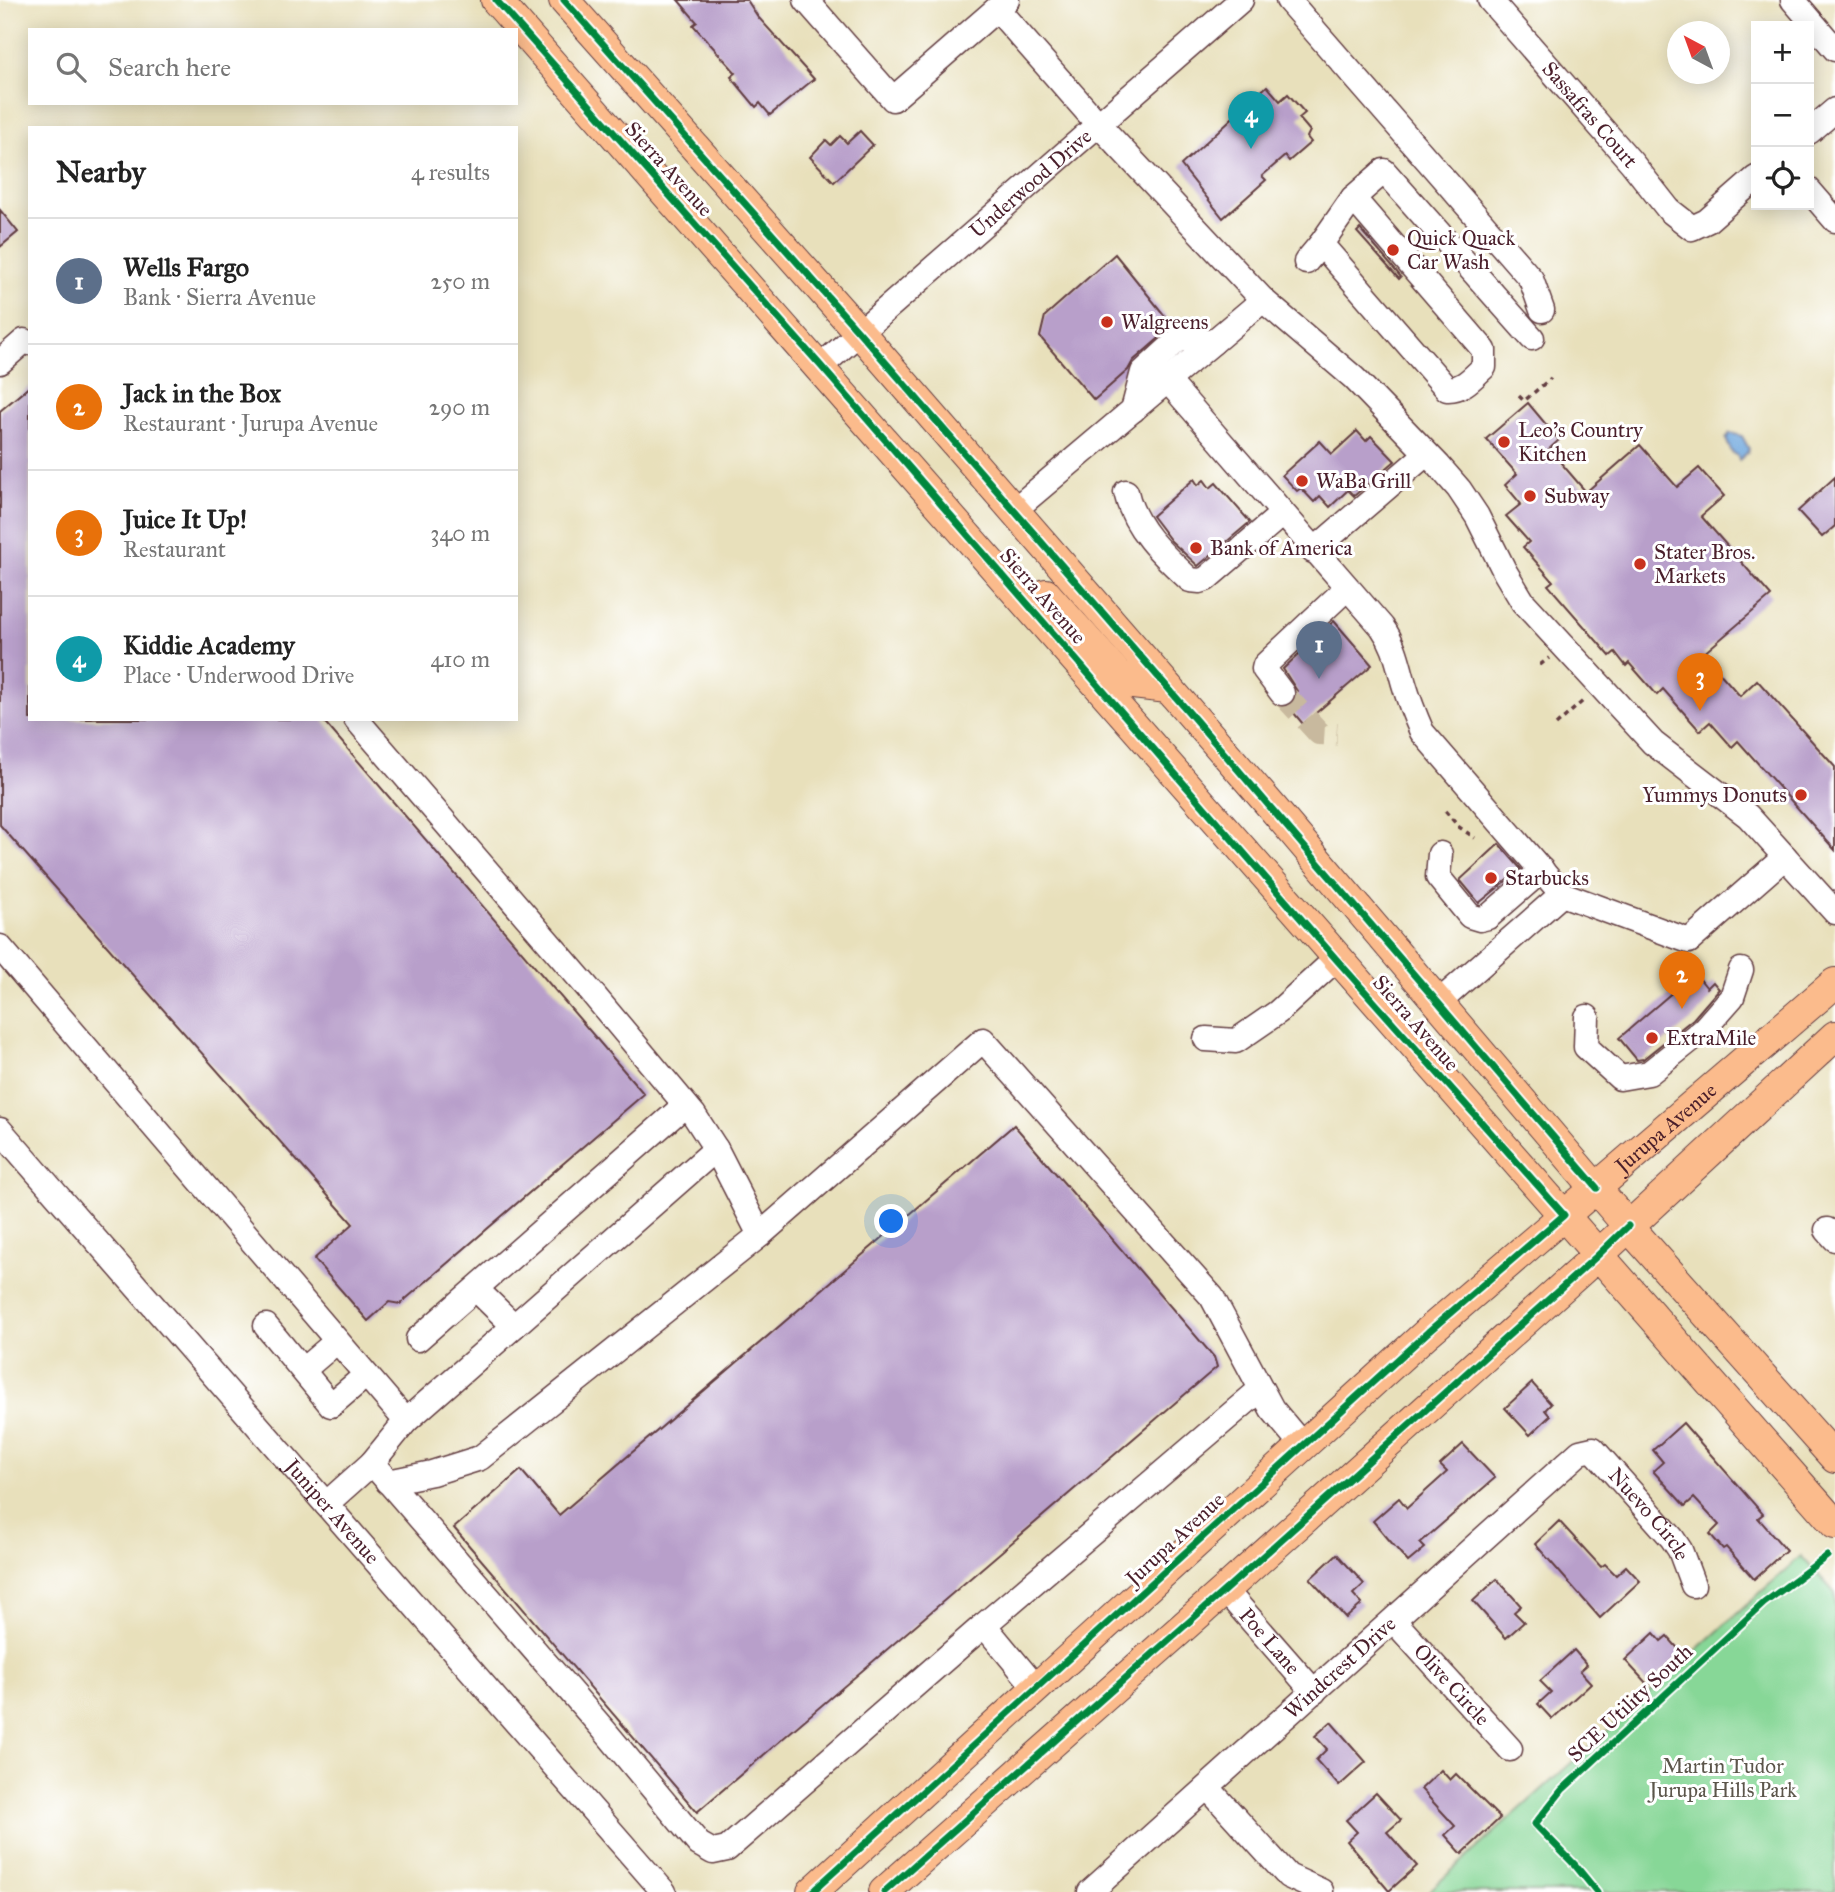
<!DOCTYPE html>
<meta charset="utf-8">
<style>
:root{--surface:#fff;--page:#f6f6f6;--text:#222;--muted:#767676;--line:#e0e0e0;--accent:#111827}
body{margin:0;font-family:"IM FELL Great Primer",serif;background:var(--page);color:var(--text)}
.controls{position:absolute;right:21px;top:21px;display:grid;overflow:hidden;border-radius:0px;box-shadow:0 4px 18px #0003}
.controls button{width:63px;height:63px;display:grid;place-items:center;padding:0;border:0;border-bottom:2px solid var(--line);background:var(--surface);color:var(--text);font:35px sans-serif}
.compass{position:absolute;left:1667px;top:21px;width:63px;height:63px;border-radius:50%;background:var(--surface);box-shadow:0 4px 18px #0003;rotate:319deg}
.you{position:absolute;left:892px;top:1222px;width:24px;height:24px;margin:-18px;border:5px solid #fff;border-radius:50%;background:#1a73e8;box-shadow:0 0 0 10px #1a73e833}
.badge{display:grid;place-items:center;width:46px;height:46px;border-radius:50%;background:var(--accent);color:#fff;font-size:23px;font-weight:700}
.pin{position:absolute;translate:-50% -58px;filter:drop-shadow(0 2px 4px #0008)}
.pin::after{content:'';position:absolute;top:37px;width:24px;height:21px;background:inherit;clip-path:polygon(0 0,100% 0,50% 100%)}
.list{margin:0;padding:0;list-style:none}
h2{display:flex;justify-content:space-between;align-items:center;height:91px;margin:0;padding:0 28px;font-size:30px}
h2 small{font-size:23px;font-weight:400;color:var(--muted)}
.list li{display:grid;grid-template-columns:46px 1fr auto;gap:21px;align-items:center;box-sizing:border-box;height:126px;padding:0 28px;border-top:2px solid var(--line)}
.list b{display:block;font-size:26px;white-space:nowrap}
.list p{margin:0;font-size:23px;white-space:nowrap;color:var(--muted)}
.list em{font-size:23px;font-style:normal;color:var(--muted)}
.icon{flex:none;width:38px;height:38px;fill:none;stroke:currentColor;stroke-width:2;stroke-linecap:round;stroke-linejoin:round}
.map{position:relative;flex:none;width:1835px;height:1892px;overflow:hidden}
.search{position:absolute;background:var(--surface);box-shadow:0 4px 18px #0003;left:28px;top:28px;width:490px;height:77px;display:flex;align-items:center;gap:18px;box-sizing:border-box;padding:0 24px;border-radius:0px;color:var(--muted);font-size:26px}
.panel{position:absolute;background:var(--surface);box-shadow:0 4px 18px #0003;left:28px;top:126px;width:490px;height:595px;border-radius:0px}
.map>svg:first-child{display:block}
.green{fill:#87d797;stroke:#687b61;stroke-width:2}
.water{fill:#6fa7dd;stroke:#5c6384;stroke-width:2}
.building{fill:#b89fca}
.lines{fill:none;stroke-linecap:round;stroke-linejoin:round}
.minor-tunnel{stroke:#c8b99e;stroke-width:24;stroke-dasharray:24 12;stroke-linecap:butt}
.minor-casing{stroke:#623c41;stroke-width:27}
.major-casing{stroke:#623c41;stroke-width:32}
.path{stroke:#623c41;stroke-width:3.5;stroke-dasharray:5 5;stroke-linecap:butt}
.minor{stroke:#fff;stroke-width:24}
.major{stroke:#fbbb8c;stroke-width:30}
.cycleway-casing{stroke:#fff;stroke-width:11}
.cycleway{stroke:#00873e;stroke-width:7}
.poi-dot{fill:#c8321e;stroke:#fff;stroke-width:2.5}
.labels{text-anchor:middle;stroke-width:6;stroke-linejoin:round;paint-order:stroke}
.street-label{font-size:21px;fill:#4a1f2b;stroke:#fff}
.poi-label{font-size:21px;fill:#4a1f2b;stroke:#fff;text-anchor:start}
.park-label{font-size:21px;fill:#5c564b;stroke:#fff}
</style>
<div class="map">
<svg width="1835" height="1892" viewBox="0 0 1835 1892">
<rect width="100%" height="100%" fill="#fff"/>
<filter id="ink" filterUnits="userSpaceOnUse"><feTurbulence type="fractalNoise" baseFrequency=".0143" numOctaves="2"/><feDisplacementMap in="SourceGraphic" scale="14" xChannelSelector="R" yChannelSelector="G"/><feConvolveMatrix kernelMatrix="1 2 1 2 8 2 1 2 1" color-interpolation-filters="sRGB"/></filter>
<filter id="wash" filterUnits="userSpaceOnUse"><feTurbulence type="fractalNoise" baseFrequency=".00686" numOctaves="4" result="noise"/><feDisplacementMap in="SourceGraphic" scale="28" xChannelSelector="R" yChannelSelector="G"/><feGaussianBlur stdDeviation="1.57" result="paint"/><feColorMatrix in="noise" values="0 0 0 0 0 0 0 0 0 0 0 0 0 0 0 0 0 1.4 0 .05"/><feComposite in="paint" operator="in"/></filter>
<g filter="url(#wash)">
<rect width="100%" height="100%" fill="#e8e0bb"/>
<polygon class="green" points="1801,1556 1835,1593 1835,1892 1428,1892"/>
<polygon class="water" points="1730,433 1742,436 1749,449 1747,453 1739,460 1737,455 1732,453 1726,439"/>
<g id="blocks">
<g class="building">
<polygon points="678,0 747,0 758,17 814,79 770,115 760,103 756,107 731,77 736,73 693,25 697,22"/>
<polygon points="1267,86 1280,101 1288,94 1305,113 1299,118 1310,131 1307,137 1311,142 1289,161 1285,156 1262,176 1266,180 1223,218 1181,165"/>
<polygon points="860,131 873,145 834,182 810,157 826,140 831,145 840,136 847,143"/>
<polygon points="0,210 18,232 0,247"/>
<polygon points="1360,229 1401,277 1399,279 1357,232"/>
<polygon points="1115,254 1173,326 1133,361 1128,370 1094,400 1040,337 1045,316"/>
<polygon points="30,386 30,719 322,719 644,1094 400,1304 389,1302 368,1321 314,1259 353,1224 0,825 0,411"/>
<polygon points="1528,403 1559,440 1549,449 1586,492 1640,445 1677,487 1699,468 1724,496 1701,516 1771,596 1703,654 1740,696 1757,680 1835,767 1835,850 1738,741 1732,747 1710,722 1700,731 1663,689 1657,695 1629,663 1626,666 1615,652 1610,656 1548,585 1553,581 1523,547 1529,542 1506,516 1521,504 1505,485 1517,474 1486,439"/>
<polygon points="1357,431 1366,441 1371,436 1395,461 1354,496 1348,490 1330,507 1320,496 1314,502 1301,488 1297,491 1282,475 1320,441 1332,454"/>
<polygon points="1835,477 1835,526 1822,537 1798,511"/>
<polygon points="1194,479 1198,485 1204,480 1210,488 1216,483 1250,522 1198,566 1171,541 1152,516"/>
<polygon points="1334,621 1372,665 1303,724 1288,706 1295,699 1297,691 1283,669"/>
<polygon points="1499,844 1521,869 1479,903 1460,880"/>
<polygon points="1695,973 1707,988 1713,982 1719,989 1693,1019 1643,1059 1637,1060 1619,1038"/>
<polygon points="1014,1125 1214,1357 1217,1367 697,1812 454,1528 521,1470 559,1515"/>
<polygon points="1532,1383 1551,1404 1545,1410 1550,1416 1530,1435 1505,1408"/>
<polygon points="1683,1423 1763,1514 1758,1518 1786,1550 1754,1579 1726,1547 1723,1549 1710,1534 1719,1525 1694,1498 1685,1506 1653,1471 1663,1462 1653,1450"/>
<polygon points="1463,1444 1495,1478 1420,1543 1425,1548 1408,1562 1373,1521 1399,1498 1407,1508 1447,1472 1440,1465"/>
<polygon points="1559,1521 1601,1567 1605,1564 1616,1575 1626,1566 1640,1581 1600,1618 1535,1544"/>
<polygon points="1337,1554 1364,1584 1353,1594 1362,1604 1346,1618 1310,1579"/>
<polygon points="1497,1579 1521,1606 1514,1612 1524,1622 1506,1638 1473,1601"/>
<polygon points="1654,1633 1661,1641 1667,1636 1682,1653 1648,1685 1625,1660"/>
<polygon points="1574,1650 1587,1665 1580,1671 1591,1683 1552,1719 1538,1704 1551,1692 1540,1681"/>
<polygon points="1331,1722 1366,1762 1339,1786 1316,1760 1327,1749 1315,1736"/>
<polygon points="1441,1770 1450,1780 1456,1774 1500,1818 1462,1854 1445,1835 1455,1826 1421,1789"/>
<polygon points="1376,1793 1401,1820 1387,1832 1417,1866 1389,1891 1347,1841 1357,1832 1346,1820"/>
</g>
</g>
</g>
<g filter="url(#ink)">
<use href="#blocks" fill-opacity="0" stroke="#623c41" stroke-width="2"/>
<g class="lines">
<polyline class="minor-tunnel" points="1282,693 1319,733 1337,734"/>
<g class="minor-casing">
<g id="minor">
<polyline points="806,0 893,99 1007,0"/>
<polyline points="1288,0 1531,279 1542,310"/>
<path id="s1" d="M1490,0l142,163 37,47 23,18 15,-7 49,-43"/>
<polyline points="1793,0 1835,49"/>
<polyline points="997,9 1099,125 1263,300 1354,378 1439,466 1459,489 1477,516 1505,572 1523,602 1653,743 1748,816 1835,912"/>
<polyline points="1809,132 1835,110"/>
<polyline points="1809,190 1835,220"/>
<path d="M1321,244l126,145c16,1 26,-12 37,-22v-17l-131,-152"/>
<polyline points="1306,262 1321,244 1353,198 1384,171 1532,338"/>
<polyline points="0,362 24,341 30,343"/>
<path id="s2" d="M821,366l420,-366"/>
<path d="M1168,381l214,246c13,18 16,36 22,57 5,17 11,32 18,48l140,162 127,47 96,-84"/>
<polyline points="1133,410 1143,372 1179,339 1193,339 1212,343"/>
<path d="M1126,492c8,37 37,63 64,88l10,1 6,-2 76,-65"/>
<polyline points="1013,511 1263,300"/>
<polyline points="1313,551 1426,454"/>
<polyline points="1282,693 1264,669 1265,665 1347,588"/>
<polyline points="356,719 587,987 694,1115 716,1149 406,1421"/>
<polyline points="1440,854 1438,877 1470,916 1480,919 1488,917 1542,870"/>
<polyline points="0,947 406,1421 372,1463"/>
<polyline points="1438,1003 1562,894"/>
<polyline points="1587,1017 1586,1047 1620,1078 1649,1073 1703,1030 1732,997 1741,970"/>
<polyline points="1206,1039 1236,1041 1278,1012 1336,959"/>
<path id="s3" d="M0,1130l664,762"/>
<polyline points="1827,1230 1835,1239"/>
<polyline points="760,1235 983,1040 1212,1297 1272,1409 1302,1445"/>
<polyline points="476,1289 514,1326"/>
<polyline points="266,1326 331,1405 366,1375"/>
<polyline points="418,1339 685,1105"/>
<polyline points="303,1370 337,1341"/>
<polyline points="388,1482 432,1473 480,1458 760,1235 716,1149"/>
<polyline points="326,1504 372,1463 604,1730 699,1844 713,1852 727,1849 984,1625 1037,1689"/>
<path id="s4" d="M1225,1590l89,102"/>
<path id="s5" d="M1394,1621l116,128"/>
<polyline points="984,1625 1261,1389"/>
<polyline points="1208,1788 1288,1876 1321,1891"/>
<path id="s6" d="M1090,1892l490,-440 13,-3 79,89 8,12 13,35"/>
</g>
</g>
<g class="major-casing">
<g id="major">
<path d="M496,0c449,505 890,1018 1339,1524"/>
<polyline points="564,0 860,333 1271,806 1628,1226 1835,1458"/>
<polyline points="1046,594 1117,674 1133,684 1168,688"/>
<path id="s7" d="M812,1892l616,-560 407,-349"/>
<polyline points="884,1892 1225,1590 1597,1256 1835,1036"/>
</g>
</g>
<g class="path">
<polyline points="1519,396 1524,401 1551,378"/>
<polyline points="1540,665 1549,658"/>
<polyline points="1556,725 1584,700"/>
<polyline points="1445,811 1459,827 1475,838"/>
</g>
<use href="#minor" class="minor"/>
<use href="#major" class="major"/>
<g class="cycleway-casing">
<g id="cycleway">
<polyline points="496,0 821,366 1336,959 1564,1215 1428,1332 812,1892"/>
<polyline points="564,0 860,333 1168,688 1597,1188"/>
<polyline points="884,1892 1225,1590 1597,1256 1628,1226"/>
<polyline points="1597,1892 1575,1865 1535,1824 1562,1790 1764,1603 1827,1556"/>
</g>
</g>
<use href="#cycleway" class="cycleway"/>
</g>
</g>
<g class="poi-dot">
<circle cx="1393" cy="250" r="7"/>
<circle cx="1107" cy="322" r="7"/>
<circle cx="1504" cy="442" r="7"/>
<circle cx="1302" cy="481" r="7"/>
<circle cx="1530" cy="496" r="7"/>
<circle cx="1196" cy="548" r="7"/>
<circle cx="1640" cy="564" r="7"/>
<circle cx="1801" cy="795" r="7"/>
<circle cx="1491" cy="878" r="7"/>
<circle cx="1652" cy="1038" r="7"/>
</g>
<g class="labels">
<g class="street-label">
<text dy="7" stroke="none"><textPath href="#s1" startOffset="152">Sassafras Court</textPath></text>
<text transform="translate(669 169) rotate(48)" y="7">Sierra Avenue</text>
<text dy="7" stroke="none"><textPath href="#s2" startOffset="278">Underwood Drive</textPath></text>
<text transform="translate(1043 596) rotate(49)" y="7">Sierra Avenue</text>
<text transform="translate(1416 1023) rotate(49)" y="7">Sierra Avenue</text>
<text dy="7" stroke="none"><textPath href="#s7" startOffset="1146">Jurupa Avenue</textPath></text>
<text dy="7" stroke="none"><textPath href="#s3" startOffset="506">Juniper Avenue</textPath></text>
<text dy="7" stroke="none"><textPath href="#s6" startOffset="758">Nuevo Circle</textPath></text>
<text transform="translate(1175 1539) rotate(-43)" y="7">Jurupa Avenue</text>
<text dy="7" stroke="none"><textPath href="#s4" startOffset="68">Poe Lane</textPath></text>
<text dy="7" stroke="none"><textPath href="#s6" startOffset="336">Windcrest Drive</textPath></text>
<text dy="7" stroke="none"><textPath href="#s5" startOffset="86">Olive Circle</textPath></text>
<text transform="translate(1630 1703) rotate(-43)" y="7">SCE Utility South</text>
</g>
<g class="poi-label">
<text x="1407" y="245">Quick Quack<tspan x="1407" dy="24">Car Wash</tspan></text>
<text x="1121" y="329">Walgreens</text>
<text x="1518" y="437">Leo's Country<tspan x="1518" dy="24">Kitchen</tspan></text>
<text x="1316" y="488">WaBa Grill</text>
<text x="1544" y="503">Subway</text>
<text x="1210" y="555">Bank of America</text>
<text x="1654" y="559">Stater Bros.<tspan x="1654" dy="24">Markets</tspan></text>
<text x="1787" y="802" text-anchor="end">Yummys Donuts</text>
<text x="1505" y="885">Starbucks</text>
<text x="1666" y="1045">ExtraMile</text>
</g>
<g class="park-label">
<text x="1723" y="1773">Martin Tudor<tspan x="1723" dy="24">Jurupa Hills Park</tspan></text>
</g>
</g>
</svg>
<div class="controls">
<button>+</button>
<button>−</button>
<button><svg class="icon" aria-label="locate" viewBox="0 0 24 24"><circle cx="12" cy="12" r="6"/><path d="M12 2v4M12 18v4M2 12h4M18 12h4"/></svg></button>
</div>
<svg class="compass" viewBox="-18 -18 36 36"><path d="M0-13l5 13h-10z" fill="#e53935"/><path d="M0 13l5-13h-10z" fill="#767676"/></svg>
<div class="you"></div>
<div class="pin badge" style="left:1319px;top:679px;background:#5c6f8a">1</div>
<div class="pin badge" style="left:1682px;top:1009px;background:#e8710a">2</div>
<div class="pin badge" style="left:1700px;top:711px;background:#e8710a">3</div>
<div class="pin badge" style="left:1251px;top:149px;background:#0f9aa8">4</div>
<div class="search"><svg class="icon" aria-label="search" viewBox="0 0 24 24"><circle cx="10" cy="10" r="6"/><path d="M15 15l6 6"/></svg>Search here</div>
<section class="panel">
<h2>Nearby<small>4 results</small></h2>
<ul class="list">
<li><span class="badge" style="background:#5c6f8a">1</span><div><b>Wells Fargo</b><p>Bank · Sierra Avenue</p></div><em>250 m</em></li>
<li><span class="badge" style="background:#e8710a">2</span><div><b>Jack in the Box</b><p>Restaurant · Jurupa Avenue</p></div><em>290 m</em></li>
<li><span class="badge" style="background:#e8710a">3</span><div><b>Juice It Up!</b><p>Restaurant</p></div><em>340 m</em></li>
<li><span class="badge" style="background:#0f9aa8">4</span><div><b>Kiddie Academy</b><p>Place · Underwood Drive</p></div><em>410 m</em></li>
</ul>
</section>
</div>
